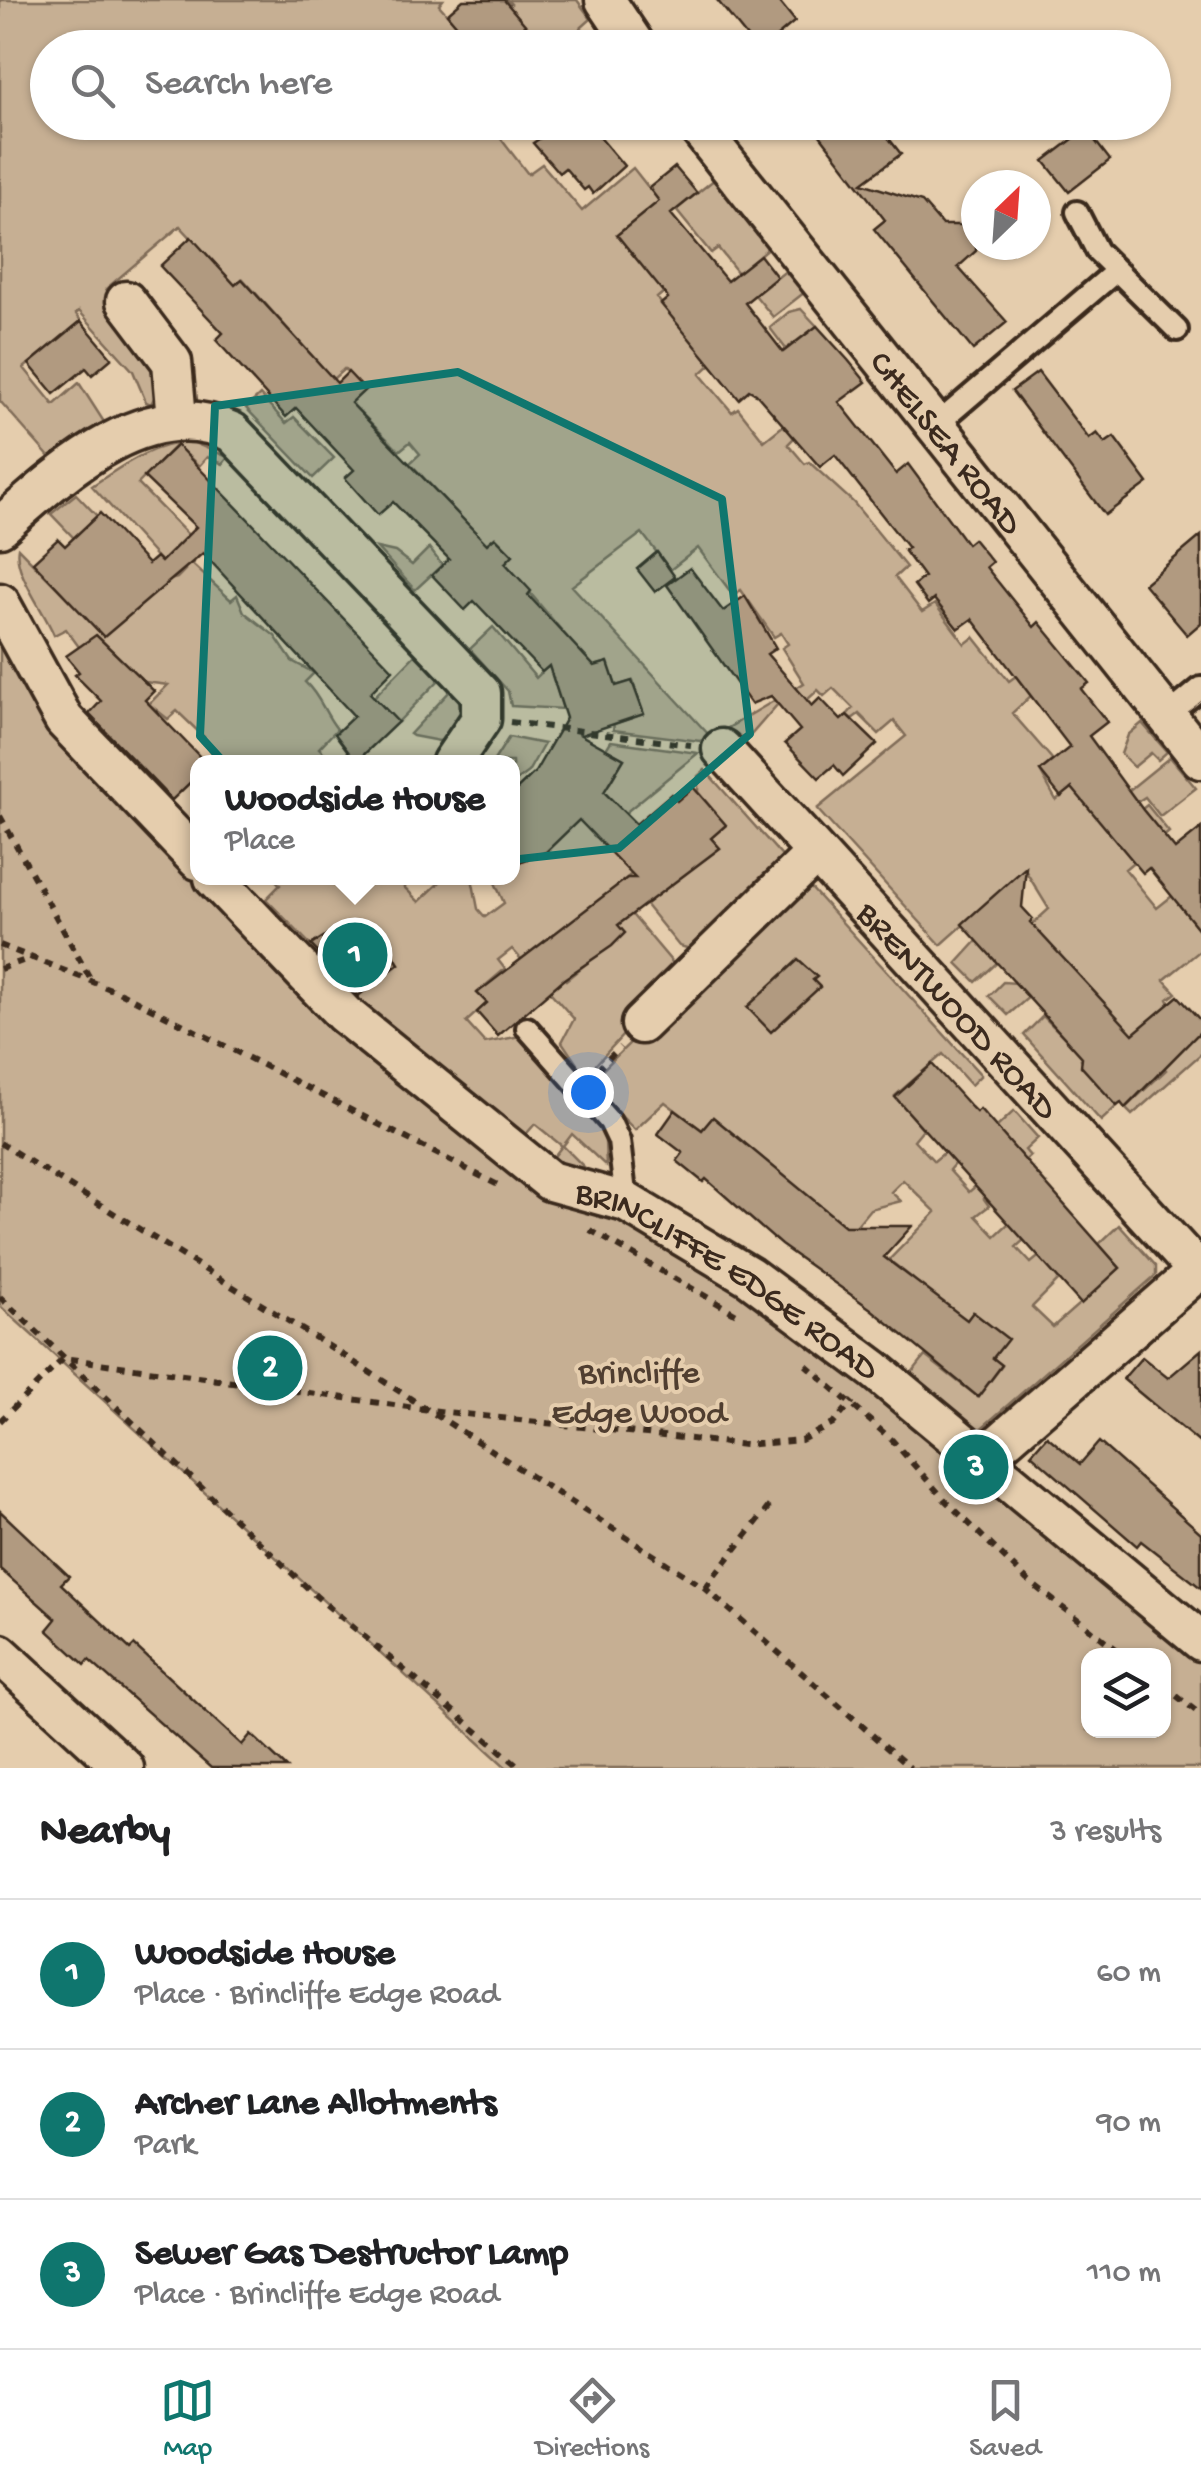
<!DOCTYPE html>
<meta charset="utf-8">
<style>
:root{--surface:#fff;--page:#f2f2f2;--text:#202124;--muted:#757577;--line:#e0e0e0;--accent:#0f766e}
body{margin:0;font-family:"Gochi Hand",sans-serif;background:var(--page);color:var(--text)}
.controls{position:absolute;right:30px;bottom:30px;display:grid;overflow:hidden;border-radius:20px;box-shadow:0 2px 8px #0004}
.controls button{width:90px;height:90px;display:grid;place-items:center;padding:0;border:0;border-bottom:2px solid var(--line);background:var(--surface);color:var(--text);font:50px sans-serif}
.compass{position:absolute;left:961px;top:170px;width:90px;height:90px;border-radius:50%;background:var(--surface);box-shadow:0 2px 8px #0004;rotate:25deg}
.you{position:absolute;left:588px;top:1092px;width:35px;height:35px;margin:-25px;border:8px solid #fff;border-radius:50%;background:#1a73e8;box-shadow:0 0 0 15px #1a73e833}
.badge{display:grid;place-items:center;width:65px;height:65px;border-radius:50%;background:var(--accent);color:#fff;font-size:32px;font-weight:700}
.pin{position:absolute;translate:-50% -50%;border:5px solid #fff;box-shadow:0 2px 10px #0006}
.popup{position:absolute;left:190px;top:755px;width:330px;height:130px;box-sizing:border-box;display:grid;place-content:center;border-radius:20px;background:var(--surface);filter:drop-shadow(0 2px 8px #0005);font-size:32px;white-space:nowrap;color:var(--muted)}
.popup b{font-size:38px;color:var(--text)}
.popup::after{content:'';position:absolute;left:50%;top:100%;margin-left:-20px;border:20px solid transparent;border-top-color:var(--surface)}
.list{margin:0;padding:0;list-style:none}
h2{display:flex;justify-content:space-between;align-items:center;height:130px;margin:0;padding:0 40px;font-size:42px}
h2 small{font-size:32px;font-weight:400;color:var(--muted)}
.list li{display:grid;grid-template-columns:65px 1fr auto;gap:30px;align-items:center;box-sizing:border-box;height:150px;padding:0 40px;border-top:2px solid var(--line)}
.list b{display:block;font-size:38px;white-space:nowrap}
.list p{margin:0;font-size:32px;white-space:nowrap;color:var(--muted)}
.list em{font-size:32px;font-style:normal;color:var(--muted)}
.icon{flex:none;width:55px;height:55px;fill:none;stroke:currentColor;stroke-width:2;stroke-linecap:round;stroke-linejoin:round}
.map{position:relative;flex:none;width:1201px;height:1768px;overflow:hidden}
.search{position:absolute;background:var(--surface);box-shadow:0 2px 8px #0004;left:30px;right:30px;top:30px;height:110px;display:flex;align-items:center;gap:25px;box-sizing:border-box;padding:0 35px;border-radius:55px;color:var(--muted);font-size:38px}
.sheet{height:580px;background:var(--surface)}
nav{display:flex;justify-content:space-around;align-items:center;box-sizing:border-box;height:140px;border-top:2px solid var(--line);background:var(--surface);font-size:28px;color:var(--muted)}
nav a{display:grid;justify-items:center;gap:5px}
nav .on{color:var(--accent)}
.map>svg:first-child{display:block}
.green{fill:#c6af93;stroke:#806c58;stroke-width:2.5;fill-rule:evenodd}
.building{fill:#b19a80;stroke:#3b2a1e;stroke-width:2.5}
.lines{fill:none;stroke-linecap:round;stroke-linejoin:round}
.service-casing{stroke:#3b2a1e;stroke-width:28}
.minor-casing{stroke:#3b2a1e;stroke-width:45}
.path{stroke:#3b2a1e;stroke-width:6;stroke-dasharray:8 8;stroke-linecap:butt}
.service{stroke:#e5cdad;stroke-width:20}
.minor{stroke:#e5cdad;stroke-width:38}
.marked{fill:#0f766e;fill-opacity:0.2;stroke:#0f766e;stroke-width:8;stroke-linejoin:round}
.labels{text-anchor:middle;stroke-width:8;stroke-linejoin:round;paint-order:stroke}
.street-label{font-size:35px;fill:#3b2a1e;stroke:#e5cdad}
.park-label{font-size:35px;fill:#503e30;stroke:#e5cdad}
</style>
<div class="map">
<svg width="1201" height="1768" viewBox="0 0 1201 1768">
<rect width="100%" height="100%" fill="#e5cdad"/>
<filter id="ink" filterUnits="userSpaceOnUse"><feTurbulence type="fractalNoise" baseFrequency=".01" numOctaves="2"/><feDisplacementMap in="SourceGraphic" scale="20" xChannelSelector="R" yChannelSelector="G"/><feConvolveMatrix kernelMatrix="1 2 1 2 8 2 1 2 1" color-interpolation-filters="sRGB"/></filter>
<g filter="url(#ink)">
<g class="green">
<path d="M0,0h443l-4,5 31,35 -9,7 -413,1v74l463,1 -10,16 27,35 14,-10 40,47 51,-43 26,33 -42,34 47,57 -7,6 54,66 -11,10 32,38 6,-4 26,33 20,-16 10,13 -6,6 17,20 4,-2 44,40 53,65 -11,10 27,35 13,-8 30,40 9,-7 35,44 7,-5 16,19 -20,18 41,47 -13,11 16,29 16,-12 85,40 -15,-19 5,-4 22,27 -44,37 32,39 15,-12 29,36v18l-37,30 12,13 -8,6 2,4 28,31 3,-3v23l-69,61 -7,-7 41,-38 -45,-48 -40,37 36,47 -16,15 -77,-86 19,-19 24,24 38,-36 -37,-41 -60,52 -19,-19 14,-14 13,1 19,-55 -59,54 -19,-19 31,-34 18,19 43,-39 -24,-39 -84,75 -124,-136 89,-73 -12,-15 -15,13 -20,-20 -7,5 -5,-4 6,-7 -20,-20 -9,8 -6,-6 -11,10 -29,4 -28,32 -13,1 -9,-9 76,-45 -22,-35 6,-4 -7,-11 -7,4 -33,-47 -8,5 -35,-47 -28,22 -28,-37 -70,53 138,150 -10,5 -87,-11 1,-6 29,-10 -10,-33 -17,5 -9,-24 -53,18 9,29 -52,-3 -3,-15 -38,-42 23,-22 43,51 36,-35 -67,-80 7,-8 -17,-18 -9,7 -76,-81 10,-9 -10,-12 -11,9 -48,-48 13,-13 -20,-21 -11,10 -90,-100 -8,6 -55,-59 -74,63c26,32 71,70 45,115l-5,-2 -13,-31 -54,-60 -3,3 5,7 -57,47 30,37 25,-22 27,42 -55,34 -51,-58z"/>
<polygon points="507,0 577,0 591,19 564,43 545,47 506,8 511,4"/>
<polygon points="715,179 770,246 738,273 718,248 711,253 676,210"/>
<polygon points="787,270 805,292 773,317 755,295"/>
<polygon points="801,309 817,326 786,349 770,328 789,312"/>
<polygon points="260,395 286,423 294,417 334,458 313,478 246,408"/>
<path d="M192,442l36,15 -5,7 -16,-7 -8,9 -23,-21 -38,39 66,67 -12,13 39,36 6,-5 7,17 31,24 17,25 22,12 -9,9c16,15 19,31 32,47l-18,19 14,14h-123l6,-6 -15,-15 3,-4 -27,-26 -9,8 -19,-15 19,-19 -23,-3 -10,-9 -11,11 -45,-37 -13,-18 -12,6c-10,-25 -41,-63 -36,-87l55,56 104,-26 8,-8 -15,-17 -9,9 -69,-76c31,-21 61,-43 100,-44z"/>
<polygon points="76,494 97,516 74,538 51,514"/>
<polygon points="377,548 395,552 412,565 429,548 442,565 415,590"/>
<path d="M0,644l62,87 273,292 338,222 232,171 296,237v115h-694l-507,-462zM1088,1656h76v74h-76z"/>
<polygon points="417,653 441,678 398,722 374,697"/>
<path d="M452,689c14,17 9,30 0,48l-13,4 -26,-5 -3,-2z"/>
<polygon points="1142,723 1167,752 1158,760 1151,753 1134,767 1121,754 1128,735"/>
<polygon points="509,737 544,744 528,772 513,783 512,762 493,762"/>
<path d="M611,741l87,12 -102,84 70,7 -54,47 65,77 -1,10 -91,98 -23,-34 12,-23 -62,-70 -14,11 7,9 -27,23 9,11 -21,19 19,21 35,-7 9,4 68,84 8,16 1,26 -34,-32 -9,12 33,33 -47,-16 13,-17 -27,-22 -15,17 -173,-139 52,-38 -23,-37 -22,13 -10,-16 -33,21 -45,-46 14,-14 -6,-7h139l-9,9 15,15 25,-24h28l6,31 7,8 19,-14 -11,-25h19l1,-23 97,-72 14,-24 -18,-10zM598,901l26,32 -58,47 -26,-31z"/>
<polygon points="1170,757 1196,788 1160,816 1145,797 1137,802 1128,791"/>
<polygon points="705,770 787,862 695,950 679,946 645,904 720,848 711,838 726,825 698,792 698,776"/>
<polygon points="800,876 981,1075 971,1085 943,1054 895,1096 923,1129 914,1140 934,1161 945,1152 955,1163 949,1170 969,1192 1013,1153 997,1127 1014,1111 1038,1138 1025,1150 1030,1156 984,1199 989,1206 976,1216 995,1236 1009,1223 1024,1240 1016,1247 1031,1263 1043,1253 1060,1279 1032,1307 1053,1327 1120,1268 1099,1244 1119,1225 1156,1266 1156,1275 976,1433 907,1379 925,1356 978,1397 1002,1366 993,1358 1007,1339 958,1332 912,1278 889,1260 936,1212 903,1180 891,1192 901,1201 870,1209 851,1232 713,1117 702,1130 665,1102 635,1130 589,1083"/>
</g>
<g class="building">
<polygon points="463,0 504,0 545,48 476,48 447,14"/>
<polygon points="717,0 778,0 795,21 763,48 756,48"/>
<polygon points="526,122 587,122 624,166 593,194 588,187 584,190 565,168 559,173 533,143 539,139"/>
<polygon points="810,122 876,122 901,154 862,183 922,202 942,225 976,225 976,251 958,267 1007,322 973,350 874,229 885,220"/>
<polygon points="1086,129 1110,160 1069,192 1044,161"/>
<polygon points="675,167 697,193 671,214 727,281 760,255 777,277 745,303 783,352 817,326 848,360 866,382 839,402 896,474 908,464 967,544 973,539 992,562 986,567 1034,627 1039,622 1089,683 1081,689 1107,722 1089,736 1143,810 1175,849 1201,828 1201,932 1149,868 1143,873 1072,788 1061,797 1040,771 1070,747 972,619 958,629 934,599 928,604 914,585 924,577 904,550 908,548 835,455 820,467 756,394 749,390 739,399 661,304 668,298 617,235 659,201 649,188"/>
<polygon points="191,237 235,285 242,279 337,383 348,372 365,390 351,403 487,544 495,537 513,555 505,563 531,591 528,595 594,666 608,662 616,686 632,681 644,714 581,735 624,759 604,792 636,824 671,794 677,801 693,787 726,825 711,838 720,848 618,925 625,933 612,946 564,979 498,1036 477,1012 487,1003 477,993 627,878 635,878 579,820 546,852 512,865 512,794 535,772 566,718 549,666 542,672 474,601 465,610 432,575 449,559 393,502 378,515 345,478 354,470 296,408 286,417 216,340 223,333 160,266"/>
<polygon points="81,321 112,358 92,375 86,368 54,394 29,364"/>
<polygon points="1038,372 1089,439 1097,433 1105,443 1114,437 1148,483 1105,515 1012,391"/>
<polygon points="177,445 393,670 370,693 398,722 356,762 335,734 354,716 203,553 104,637 33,562 58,539 65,546 100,513 148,564 156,557 161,562 196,527 144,477"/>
<polygon points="1201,536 1201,623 1187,635 1144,584"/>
<polygon points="657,552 675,577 655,592 637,569"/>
<polygon points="690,568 723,611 745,596 776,648 767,654 812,706 820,698 841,720 847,715 877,744 843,776 834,765 819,778 785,743 800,730 771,696 751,704 667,585"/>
<polygon points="96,635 154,691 145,700 205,762 198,762 198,775 172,800 89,714 101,701 75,675 79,672 66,656"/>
<polygon points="1026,867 1022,907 1033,919 1030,922 1133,1034 1178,996 1201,1021 1201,1031 1125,1108 1121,1103 1117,1106 1081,1066 1082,1057 962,924"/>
<polygon points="344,924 354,940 376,927 399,964 358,996 311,945"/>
<polygon points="798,960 817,977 813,980 820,987 771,1032 747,1007"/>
<polygon points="932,1064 971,1107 976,1112 980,1109 1120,1268 1081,1304 895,1097"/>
<polygon points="675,1110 702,1130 713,1117 845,1226 912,1226 884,1257 967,1320 973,1312 1008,1339 993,1358 1002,1365 978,1397 871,1309 781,1245 706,1179 703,1182 677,1161 683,1153 658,1134"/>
<polygon points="1201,1350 1201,1444 1123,1379 1142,1357 1168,1378"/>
<polygon points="1047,1436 1080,1464 1099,1442 1201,1533 1201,1588 1141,1541 1137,1546 1031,1454"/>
<polygon points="0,1511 69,1576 61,1584 130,1649 134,1645 242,1745 251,1734 287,1768 211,1768 89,1660 85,1665 47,1630 56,1619 0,1569"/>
</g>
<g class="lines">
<g class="service-casing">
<g id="service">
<polyline points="1077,212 1097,251 1177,330"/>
<polyline points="935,426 1115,272"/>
<polyline points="1167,716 1201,688"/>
<polyline points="527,1028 610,1122 619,1141 626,1202"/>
</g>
</g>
<g class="minor-casing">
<g id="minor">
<polyline points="605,0 637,48"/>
<path id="s1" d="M694,122l507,637"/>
<polyline points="126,301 172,362 177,419"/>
<path d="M0,527c61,-54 147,-135 232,-95l249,261v26l-29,43"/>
<polyline points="0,603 64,720 198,860"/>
<path id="s2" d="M722,749l476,522"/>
<path id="s3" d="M214,878l130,136 206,167 76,21 123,74 126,94 326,271"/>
<polyline points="641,1024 816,853"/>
<polyline points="982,1459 1201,1268"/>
<polyline points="0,1654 124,1768"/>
</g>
</g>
<g class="path">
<polyline points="510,722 691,745"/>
<polyline points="0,816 91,980"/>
<polyline points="0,945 123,994 498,1185"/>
<polyline points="0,969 31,958"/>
<polyline points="597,1070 620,1047"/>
<polyline points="0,1143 332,1348 705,1588 910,1768"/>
<polyline points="590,1230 740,1316"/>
<polyline points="0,1297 316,1596 521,1768"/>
<polyline points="806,1365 892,1440 945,1500 1027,1580 1125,1656"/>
<polyline points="0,1421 64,1358 429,1410 745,1445 801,1440 833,1424 853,1401"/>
<polyline points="705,1588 771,1504"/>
<polyline points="1164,1686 1201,1715"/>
</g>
<use href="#service" class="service"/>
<use href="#minor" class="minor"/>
</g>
</g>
<path class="marked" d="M458,372l264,127 28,235 -131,114 -288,32 -131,-144 15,-330z"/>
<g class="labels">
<g class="street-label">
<text dy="12" stroke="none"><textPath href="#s1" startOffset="408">CHELSEA ROAD</textPath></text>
<text dy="12" stroke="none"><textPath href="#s2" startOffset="352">BRENTWOOD ROAD</textPath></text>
<text dy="12" stroke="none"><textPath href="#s3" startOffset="658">BRINCLIFFE EDGE ROAD</textPath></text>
</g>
<g class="park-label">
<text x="639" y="1382">Brincliffe<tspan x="639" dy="40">Edge Wood</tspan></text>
</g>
</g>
</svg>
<div class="controls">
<button><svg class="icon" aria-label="layers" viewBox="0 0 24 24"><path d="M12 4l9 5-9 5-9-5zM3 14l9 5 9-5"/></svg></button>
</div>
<svg class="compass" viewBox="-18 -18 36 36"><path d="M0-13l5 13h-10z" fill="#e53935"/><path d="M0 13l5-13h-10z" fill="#757577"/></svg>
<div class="you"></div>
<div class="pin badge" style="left:355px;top:955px">1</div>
<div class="popup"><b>Woodside House</b>Place</div>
<div class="pin badge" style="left:270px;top:1368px">2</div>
<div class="pin badge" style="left:976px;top:1467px">3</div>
<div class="search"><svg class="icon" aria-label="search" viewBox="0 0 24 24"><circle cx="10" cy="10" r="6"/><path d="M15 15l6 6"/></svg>Search here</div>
</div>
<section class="sheet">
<h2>Nearby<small>3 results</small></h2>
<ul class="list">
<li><span class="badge">1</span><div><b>Woodside House</b><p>Place · Brincliffe Edge Road</p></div><em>60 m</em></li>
<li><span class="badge">2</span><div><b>Archer Lane Allotments</b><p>Park</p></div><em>90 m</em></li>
<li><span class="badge">3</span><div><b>Sewer Gas Destructor Lamp</b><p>Place · Brincliffe Edge Road</p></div><em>110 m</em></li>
</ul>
</section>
<nav>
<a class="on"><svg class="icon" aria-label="map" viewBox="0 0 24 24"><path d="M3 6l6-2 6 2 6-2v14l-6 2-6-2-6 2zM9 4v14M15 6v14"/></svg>Map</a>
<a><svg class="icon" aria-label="directions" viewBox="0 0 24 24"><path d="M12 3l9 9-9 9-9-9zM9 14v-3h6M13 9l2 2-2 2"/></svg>Directions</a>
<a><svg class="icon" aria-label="saved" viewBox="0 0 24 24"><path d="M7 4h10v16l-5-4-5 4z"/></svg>Saved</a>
</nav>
